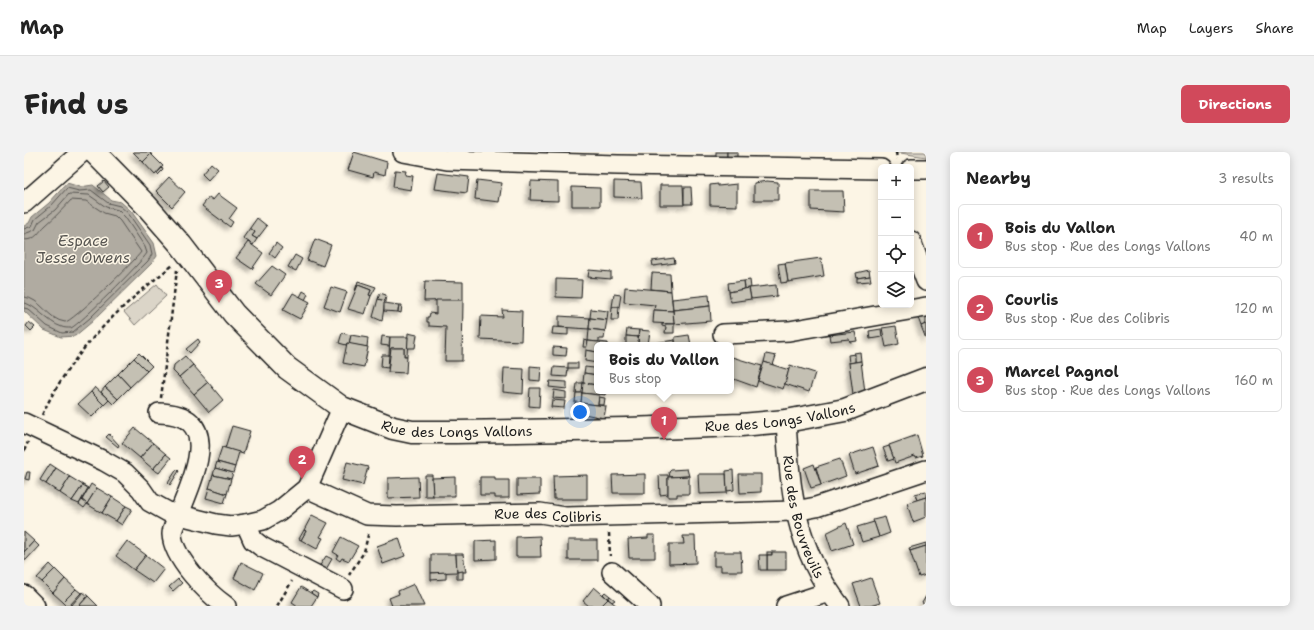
<!DOCTYPE html>
<meta charset="utf-8">
<style>
:root{--surface:#fff;--page:#f2f2f2;--text:#222;--muted:#767676;--line:#e0e0e0;--accent:#d1495b}
body{margin:0;font-family:"Shantell Sans",sans-serif;background:var(--page);color:var(--text)}
.controls{position:absolute;right:12px;top:12px;display:grid;overflow:hidden;border-radius:6px;box-shadow:0 2px 10px #0003}
.controls button{width:36px;height:36px;display:grid;place-items:center;padding:0;border:0;border-bottom:1px solid var(--line);background:var(--surface);color:var(--text);font:20px sans-serif}
.you{position:absolute;left:556px;top:260px;width:14px;height:14px;margin:-10px;border:3px solid #fff;border-radius:50%;background:#1a73e8;box-shadow:0 0 0 6px #1a73e833}
.badge{display:grid;place-items:center;width:26px;height:26px;border-radius:50%;background:var(--accent);color:#fff;font-size:13px;font-weight:700}
.pin{position:absolute;translate:-50% -33px;filter:drop-shadow(0 1px 2px #0008)}
.pin::after{content:'';position:absolute;top:21px;width:14px;height:12px;background:inherit;clip-path:polygon(0 0,100% 0,50% 100%)}
.popup{position:absolute;left:570px;top:190px;width:140px;height:52px;box-sizing:border-box;display:grid;place-content:center;border-radius:6px;background:var(--surface);filter:drop-shadow(0 1px 3px #0005);font-size:13px;white-space:nowrap;color:var(--muted)}
.popup b{font-size:15px;color:var(--text)}
.popup::after{content:'';position:absolute;left:50%;top:100%;margin-left:-8px;border:8px solid transparent;border-top-color:var(--surface)}
.list{margin:0;padding:0;list-style:none}
h2{display:flex;justify-content:space-between;align-items:center;height:52px;margin:0;padding:0 16px;font-size:17px}
h2 small{font-size:13px;font-weight:400;color:var(--muted)}
.list li{display:grid;grid-template-columns:26px 1fr auto;gap:12px;align-items:center;box-sizing:border-box;height:64px;margin:0 8px 8px;padding:0 8px;border:1px solid var(--line);border-radius:6px}
.list b{display:block;font-size:15px;white-space:nowrap}
.list p{margin:0;font-size:13px;white-space:nowrap;color:var(--muted)}
.list em{font-size:13px;font-style:normal;color:var(--muted)}
.icon{flex:none;width:22px;height:22px;fill:none;stroke:currentColor;stroke-width:2;stroke-linecap:round;stroke-linejoin:round}
.map{position:relative;flex:none;width:902px;height:454px;overflow:hidden;border-radius:6px}
header{display:flex;align-items:center;gap:24px;box-sizing:border-box;height:56px;padding:0 20px;background:var(--surface);border-bottom:1px solid var(--line)}
header strong{font-size:19px}
nav{display:flex;gap:22px;margin-inline-start:auto;font-size:14px}
.intro{display:flex;align-items:center;justify-content:space-between;box-sizing:border-box;height:96px;padding:0 24px}
h1{margin:0;font-size:28px}
.button{padding:10px 18px;border-radius:6px;background:var(--accent);color:#fff;font-size:14px;font-weight:700}
main{display:flex;gap:24px;padding:0 24px}
aside{flex:1;background:var(--surface);border-radius:6px;box-shadow:0 2px 10px #0003}
.map>svg:first-child{display:block}
.green{fill:#dbd5c8;stroke:#7c7872}
.water{fill:#b0aba1;stroke:#75726c}
.lines{fill:none;stroke-linecap:round;stroke-linejoin:round}
.shore{stroke:#575551;stroke-width:1}
.building{fill:#c4c0b3;stroke:#1c1c1c;filter:url(#shadow)}
.minor-casing{stroke:#1c1c1c;stroke-width:22}
.tertiary-casing{stroke:#1c1c1c;stroke-width:25}
.path{stroke:#1c1c1c;stroke-width:2.5;stroke-dasharray:4 3;stroke-linecap:butt}
.minor{stroke:#fcf5e5;stroke-width:19}
.tertiary{stroke:#fcf5e5;stroke-width:22}
.labels{text-anchor:middle;stroke-width:3;stroke-linejoin:round;paint-order:stroke}
.street-label{font-size:14px;fill:#1c1c1c;stroke:#fcf5e5}
.water-label{font-size:15px;font-style:italic;fill:#575551;stroke:#fcf5e5}
</style>
<header>
<strong>Map</strong>
<nav><a>Map</a><a>Layers</a><a>Share</a></nav>
</header>
<div class="intro"><h1>Find us</h1><a class="button">Directions</a></div>
<main>
<div class="map">
<svg width="902" height="454" viewBox="0 0 902 454">
<defs>
<filter id="shadow"><feDropShadow dx="-3.5" dy="3.5" stdDeviation="2" flood-color="#0004"/></filter>
</defs>
<rect width="100%" height="100%" fill="#fcf5e5"/>
<filter id="ink" filterUnits="userSpaceOnUse"><feTurbulence type="fractalNoise" baseFrequency=".025" numOctaves="2"/><feDisplacementMap in="SourceGraphic" scale="8" xChannelSelector="R" yChannelSelector="G"/><feConvolveMatrix kernelMatrix="1 2 1 2 8 2 1 2 1" color-interpolation-filters="sRGB"/></filter>
<g filter="url(#ink)">
<g class="green">
<polygon points="870,0 902,0 902,5"/>
<polygon points="133,132 142,144 111,173 100,160"/>
</g>
<polygon class="water" points="43,31 56,35 69,33 87,48 97,50 107,59 130,91 133,104 128,111 69,169 51,184 37,185 20,178 0,159 0,74 5,71 8,65 25,51"/>
<g class="lines">
<g class="shore">
<polyline points="0,77 8,74 11,67 27,54 43,36 55,39 67,38 84,51 96,54 104,61 126,93 128,102 124,109 66,166 49,180 38,181 23,174 4,157 0,156"/>
<path d="M0,82l11,-4 4,-8 16,-12 14,-16 20,1 17,12 12,3 7,7 20,30 2,6c-5,9 -68,72 -76,75 -3,0 -7,0 -9,-1 -14,-4 -27,-23 -38,-24"/>
<path d="M0,88c13,0 14,-8 22,-15 9,-8 17,-16 25,-25l15,1 18,12 11,3 5,5 21,31c-6,9 -70,71 -76,70 -17,-2 -24,-24 -41,-25"/>
</g>
</g>
<g class="building">
<polygon points="109,0 126,0 127,2 119,10"/>
<polygon points="330,0 363,10 361,23 350,20 349,25 324,18"/>
<rect x="692" y="0" width="11" height="7"/>
<rect x="703" y="0" width="10" height="7"/>
<polygon points="127,2 139,14 131,23 119,10"/>
<polygon points="187,11 194,17 184,28 178,22"/>
<polygon points="138,16 139,18 134,23 133,21"/>
<polygon points="371,18 382,19 381,23 389,24 387,38 369,35"/>
<polygon points="414,21 445,25 443,41 411,37"/>
<polygon points="145,25 161,40 148,55 132,39"/>
<polygon points="453,28 478,31 475,50 451,47"/>
<polygon points="80,29 85,35 79,40 74,34"/>
<polygon points="507,29 534,30 534,49 506,48"/>
<polygon points="590,29 617,30 618,46 590,45"/>
<polygon points="743,29 754,30 754,48 730,48 730,31"/>
<polygon points="694,32 694,34 713,32 713,54 686,53 686,33"/>
<polygon points="636,33 659,33 660,53 636,53"/>
<polygon points="548,35 576,36 576,54 548,54"/>
<polygon points="660,35 667,35 668,52 660,52"/>
<polygon points="787,39 819,39 820,60 787,58"/>
<polygon points="194,42 213,56 205,67 209,70 206,75 178,54 185,45 189,48"/>
<polygon points="233,66 243,74 233,87 228,84 231,80 226,76"/>
<polygon points="226,76 231,80 228,84 233,87 229,93 219,86"/>
<polygon points="291,87 307,93 299,114 283,108"/>
<polygon points="224,90 239,101 228,117 212,106"/>
<polygon points="252,91 258,96 251,106 245,101"/>
<polygon points="271,103 278,107 272,119 264,115"/>
<polygon points="650,106 651,111 629,114 628,109"/>
<polygon points="797,106 800,124 764,130 761,111"/>
<polygon points="761,111 764,130 757,131 754,112"/>
<polygon points="248,114 261,123 247,143 232,132"/>
<polygon points="565,118 587,120 587,127 564,125"/>
<polygon points="845,118 846,124 833,126 832,121"/>
<polygon points="628,121 646,122 647,139 627,137"/>
<polygon points="846,124 847,129 833,130 833,126"/>
<polygon points="532,127 558,128 557,146 532,145"/>
<polygon points="726,128 727,136 721,137 720,129"/>
<polygon points="334,129 352,135 347,144 345,143 347,138 334,133 331,139"/>
<polygon points="401,129 439,130 439,148 400,149"/>
<polygon points="720,129 721,137 705,140 704,131"/>
<polygon points="334,133 347,138 345,143 347,144 341,162 324,157"/>
<polygon points="752,133 753,144 727,147 725,136"/>
<polygon points="307,135 323,140 316,160 300,154"/>
<polygon points="601,135 647,139 649,159 630,158 631,153 600,150"/>
<polygon points="725,136 727,147 707,150 705,140"/>
<polygon points="279,139 284,142 281,148 276,145"/>
<polygon points="269,141 286,150 276,167 259,158"/>
<polygon points="356,141 362,143 361,149 354,147"/>
<polygon points="590,142 597,143 595,155 588,155"/>
<polygon points="685,143 686,154 649,158 648,147"/>
<polygon points="354,147 361,149 358,169 349,165"/>
<polygon points="412,148 439,148 438,209 421,209 422,175 405,174 405,170 403,170 403,165 405,165 406,161 412,162"/>
<polygon points="360,151 375,153 374,160 360,159"/>
<polygon points="375,153 378,153 377,161 374,160"/>
<polygon points="686,154 687,169 650,172 649,158"/>
<polygon points="588,155 595,155 594,168 587,168"/>
<polygon points="567,157 584,159 583,168 566,166"/>
<polygon points="478,158 498,159 497,189 456,187 457,164 479,165"/>
<polygon points="630,158 649,159 650,172 629,171"/>
<polygon points="902,162 902,172 897,174 893,163"/>
<polygon points="535,164 566,166 565,177 535,175"/>
<polygon points="566,166 583,168 581,179 565,177"/>
<polygon points="5,170 11,175 7,179 2,174"/>
<polygon points="638,172 650,172 650,181 641,181 642,175 638,174"/>
<polygon points="902,172 902,187 897,174"/>
<polygon points="872,174 875,192 862,195 858,176"/>
<polygon points="529,175 544,176 544,183 528,182"/>
<polygon points="565,177 581,179 580,187 575,187 575,190 564,189"/>
<polygon points="603,177 615,178 614,185 602,184"/>
<polygon points="857,177 858,185 846,187 845,179"/>
<polygon points="615,178 626,179 624,193 614,193"/>
<polygon points="831,180 833,189 826,190 825,187 806,189 805,183"/>
<polygon points="318,181 327,183 325,192 323,191 322,193 315,191"/>
<polygon points="384,181 393,183 391,196 383,196"/>
<polygon points="327,183 344,186 343,195 325,192"/>
<polygon points="665,183 667,193 651,193 651,185"/>
<polygon points="358,184 366,185 365,194 357,193"/>
<polygon points="602,184 614,185 614,193 602,193"/>
<polygon points="366,185 384,185 383,204 380,204 380,196 367,196 367,203 365,203"/>
<polygon points="174,187 176,190 166,201 162,197"/>
<polygon points="560,188 564,189 563,195 559,195"/>
<polygon points="651,188 651,193 630,193 630,191"/>
<polygon points="564,189 584,191 584,193 573,193 573,200 562,198"/>
<polygon points="323,191 344,195 340,215 319,211"/>
<polygon points="529,195 543,196 542,204 529,203"/>
<polygon points="367,196 380,196 380,204 383,204 382,221 364,220"/>
<polygon points="562,198 573,200 573,211 561,209"/>
<polygon points="836,200 837,209 831,210 830,201"/>
<polygon points="115,201 128,214 123,219 110,206"/>
<polygon points="742,202 752,204 749,213 740,210"/>
<polygon points="831,202 831,210 825,211 824,203"/>
<polygon points="358,203 365,203 364,216 357,215"/>
<polygon points="161,204 169,213 155,225 149,219 150,213"/>
<polygon points="708,205 738,214 732,235 707,226"/>
<polygon points="110,206 123,219 106,235 94,222"/>
<polygon points="837,209 841,240 829,242 825,211"/>
<polygon points="740,210 765,218 759,237 734,229"/>
<rect x="544" y="211" width="10" height="5"/>
<polygon points="169,213 184,230 170,242 155,225"/>
<polygon points="766,213 791,221 785,240 761,232"/>
<polygon points="506,214 517,215 516,229 506,228"/>
<polygon points="530,215 544,216 543,225 529,224"/>
<polygon points="561,215 570,216 573,223 560,221"/>
<polygon points="480,216 500,217 499,242 479,240"/>
<polygon points="560,221 573,223 573,233 559,231"/>
<polygon points="94,222 106,235 94,247 81,235"/>
<polygon points="526,229 543,230 543,237 525,235"/>
<polygon points="184,230 199,248 185,260 170,242"/>
<polygon points="553,231 559,231 558,241 552,241"/>
<polygon points="559,231 573,233 575,243 558,241"/>
<polygon points="71,235 85,248 80,253 67,240"/>
<polygon points="81,235 94,247 89,252 77,240"/>
<polygon points="506,236 516,236 515,255 505,254"/>
<polygon points="530,238 542,240 542,247 529,246"/>
<polygon points="575,239 582,239 581,243 575,242"/>
<polygon points="67,240 80,253 68,265 54,252"/>
<polygon points="552,241 558,241 557,251 551,250"/>
<polygon points="558,241 575,243 574,253 557,251"/>
<polygon points="575,245 581,246 580,253 574,253"/>
<polygon points="528,248 541,249 540,256 527,255"/>
<polygon points="551,250 557,251 555,261 550,261"/>
<polygon points="557,251 582,254 580,266 555,261"/>
<polygon points="208,274 226,279 219,302 201,296"/>
<polygon points="111,276 129,291 116,306 98,291"/>
<polygon points="85,282 95,293 94,295 82,285"/>
<polygon points="893,283 899,304 892,306 891,304 871,311 865,293"/>
<polygon points="129,291 142,302 129,317 116,306"/>
<polygon points="865,294 870,307 864,309 859,296"/>
<polygon points="198,295 215,300 211,315 193,310"/>
<polygon points="849,295 855,314 831,322 825,303"/>
<polygon points="276,301 276,307 274,307 273,302"/>
<polygon points="142,302 147,306 135,321 129,317"/>
<polygon points="269,302 273,302 274,307 269,308"/>
<polygon points="816,307 822,324 797,333 792,315"/>
<polygon points="193,310 211,315 209,321 191,316"/>
<polygon points="323,310 344,315 339,333 318,328"/>
<polygon points="26,312 32,316 22,332 16,328"/>
<polygon points="790,312 797,333 787,336 780,316"/>
<polygon points="32,316 46,325 36,341 22,332"/>
<polygon points="191,316 209,321 207,327 189,323"/>
<polygon points="153,317 155,319 146,333 144,331"/>
<polygon points="663,317 665,324 646,325 645,320 647,318"/>
<polygon points="709,318 710,338 703,339 702,319"/>
<polygon points="3,320 6,320 5,328 1,327"/>
<polygon points="621,322 621,341 589,341 588,323"/>
<polygon points="674,322 702,322 703,341 675,342"/>
<polygon points="715,322 737,322 737,340 716,341"/>
<polygon points="189,323 207,327 203,342 185,336"/>
<polygon points="401,323 408,323 409,344 401,344"/>
<polygon points="563,323 563,347 530,347 529,324"/>
<polygon points="635,323 644,323 644,342 636,343"/>
<polygon points="665,324 665,342 653,342 653,345 644,345 644,325"/>
<polygon points="46,325 59,333 48,349 36,341"/>
<polygon points="394,325 395,345 364,346 364,326"/>
<polygon points="431,325 431,344 409,344 408,326"/>
<polygon points="456,325 471,325 471,328 485,328 485,346 471,346 471,343 456,343"/>
<polygon points="493,327 516,327 516,342 493,343"/>
<polygon points="67,332 73,336 63,352 58,348"/>
<polygon points="59,333 64,336 55,352 48,349"/>
<polygon points="73,336 88,345 78,361 63,352"/>
<polygon points="185,336 203,342 200,351 182,346"/>
<polygon points="902,339 902,345 893,348 891,342"/>
<polygon points="88,345 102,354 92,369 78,361"/>
<polygon points="902,345 902,365 889,370 883,351"/>
<polygon points="58,348 63,352 60,356 55,352"/>
<polygon points="102,354 108,357 98,373 92,369"/>
<polygon points="288,363 304,371 296,385 299,386 293,397 277,388 282,379 280,378"/>
<polygon points="861,365 866,381 855,385 849,368"/>
<polygon points="850,370 855,385 838,390 833,375"/>
<polygon points="822,371 829,392 808,399 802,381"/>
<polygon points="280,378 282,379 277,388 275,387"/>
<polygon points="0,380 10,389 0,400"/>
<polygon points="624,383 631,383 631,406 605,406 604,387 624,386"/>
<polygon points="516,384 517,405 492,405 492,385"/>
<polygon points="659,384 671,384 672,411 645,412 645,392 660,392"/>
<polygon points="317,385 334,394 325,409 318,406 316,409 312,406 314,403 309,400"/>
<polygon points="375,386 381,404 359,412 353,394"/>
<polygon points="472,388 472,407 451,408 451,389"/>
<rect x="544" y="388" width="29" height="20"/>
<polygon points="10,389 15,394 2,408 0,405 0,400"/>
<polygon points="103,389 122,403 110,418 92,404"/>
<polygon points="902,391 902,394 886,399 885,396"/>
<polygon points="902,394 902,423 895,425 886,399"/>
<polygon points="690,400 717,400 718,419 697,419 697,414 690,414"/>
<rect x="743" y="400" width="5" height="3"/>
<polygon points="748,400 762,400 762,418 743,418 743,403 748,403"/>
<polygon points="407,402 432,402 433,420 407,421"/>
<polygon points="432,402 439,402 442,420 433,420"/>
<polygon points="122,403 140,417 129,431 110,418"/>
<polygon points="735,403 743,403 743,418 736,418"/>
<polygon points="302,404 308,407 301,419 295,415"/>
<polygon points="217,410 239,421 231,438 210,426"/>
<polygon points="26,412 31,417 18,430 13,426"/>
<polygon points="31,417 41,427 29,441 18,430"/>
<polygon points="439,419 439,427 433,427 433,420"/>
<polygon points="422,420 422,427 407,428 407,421"/>
<polygon points="847,426 856,451 846,454 837,454 829,432"/>
<polygon points="41,427 52,437 39,450 29,441"/>
<polygon points="154,427 158,431 149,439 145,435"/>
<polygon points="390,432 400,454 368,454 365,446 375,442 374,439"/>
<polygon points="277,435 293,445 287,454 274,454 268,450"/>
<polygon points="570,435 584,447 577,454 565,454 559,449"/>
<polygon points="52,437 57,441 45,454 43,454 39,450"/>
<polygon points="289,439 294,442 293,445 287,441"/>
<polygon points="59,440 64,444 55,454 47,454"/>
<polygon points="581,440 586,444 584,447 579,442"/>
<polygon points="64,444 74,454 55,454"/>
<polygon points="586,444 591,448 588,450 584,447"/>
<polygon points="902,444 902,453 898,451"/>
<polygon points="584,447 588,450 593,454 577,454"/>
</g>
<g class="lines">
<g class="minor-casing">
<g id="minor">
<polyline points="379,0 423,8 594,13 857,17"/>
<polyline points="887,17 902,17"/>
<polyline points="0,51 58,0"/>
<polyline points="887,89 902,129"/>
<polyline points="699,182 765,179 902,155"/>
<path d="M135,261c66,1 34,65 20,101 -2,6 -7,14 -7,20 1,24 35,59 54,72"/>
<path id="s1" d="M762,269c4,71 9,127 54,185"/>
<polyline points="0,271 80,309 101,321 117,337 126,350 144,360 192,372 207,374 222,372 239,368 255,359 283,336 318,256"/>
<path id="s2" d="M283,336l60,27 30,1 143,-3 25,4 230,-6 21,-4 110,-37"/>
<polyline points="222,372 229,388 238,395 319,437"/>
<polyline points="588,420 626,454"/>
<polyline points="0,443 11,454"/>
<polyline points="762,454 805,440"/>
</g>
</g>
<g class="tertiary-casing">
<g id="tertiary">
<path id="s3" d="M70,0l52,53 35,40 53,69 53,54 55,40 51,20 19,4h44l171,-3 114,-4 45,-4 59,-11 81,-31"/>
</g>
</g>
<g class="path">
<polyline points="872,0 873,7"/>
<polyline points="137,246 153,118"/>
<path d="M18,263c30,-64 76,-107 131,-150"/>
<polyline points="0,299 4,290"/>
<polyline points="585,381 586,404"/>
<polyline points="325,423 340,400 345,379"/>
<polyline points="253,454 268,429"/>
</g>
<use href="#minor" class="minor"/>
<use href="#tertiary" class="tertiary"/>
</g>
</g>
<g class="labels">
<g class="street-label">
<text dy="5" stroke="none"><textPath href="#s3" startOffset="801">Rue des Longs Vallons</textPath></text>
<text dy="5" stroke="none"><textPath href="#s3" startOffset="477">Rue des Longs Vallons</textPath></text>
<text dy="5" stroke="none"><textPath href="#s2" startOffset="247">Rue des Colibris</textPath></text>
<text dy="5" stroke="none"><textPath href="#s1" startOffset="98">Rue des Bouvreuils</textPath></text>
</g>
<g class="water-label">
<text x="59" y="94">Espace<tspan x="59" dy="17">Jesse Owens</tspan></text>
</g>
</g>
</svg>
<div class="controls">
<button>+</button>
<button>−</button>
<button><svg class="icon" aria-label="locate" viewBox="0 0 24 24"><circle cx="12" cy="12" r="6"/><path d="M12 2v4M12 18v4M2 12h4M18 12h4"/></svg></button>
<button><svg class="icon" aria-label="layers" viewBox="0 0 24 24"><path d="M12 4l9 5-9 5-9-5zM3 14l9 5 9-5"/></svg></button>
</div>
<div class="you"></div>
<div class="pin badge" style="left:640px;top:288px">1</div>
<div class="popup"><b>Bois du Vallon</b>Bus stop</div>
<div class="pin badge" style="left:278px;top:327px">2</div>
<div class="pin badge" style="left:195px;top:151px">3</div>
</div>
<aside>
<h2>Nearby<small>3 results</small></h2>
<ul class="list">
<li><span class="badge">1</span><div><b>Bois du Vallon</b><p>Bus stop · Rue des Longs Vallons</p></div><em>40 m</em></li>
<li><span class="badge">2</span><div><b>Courlis</b><p>Bus stop · Rue des Colibris</p></div><em>120 m</em></li>
<li><span class="badge">3</span><div><b>Marcel Pagnol</b><p>Bus stop · Rue des Longs Vallons</p></div><em>160 m</em></li>
</ul>
</aside>
</main>
